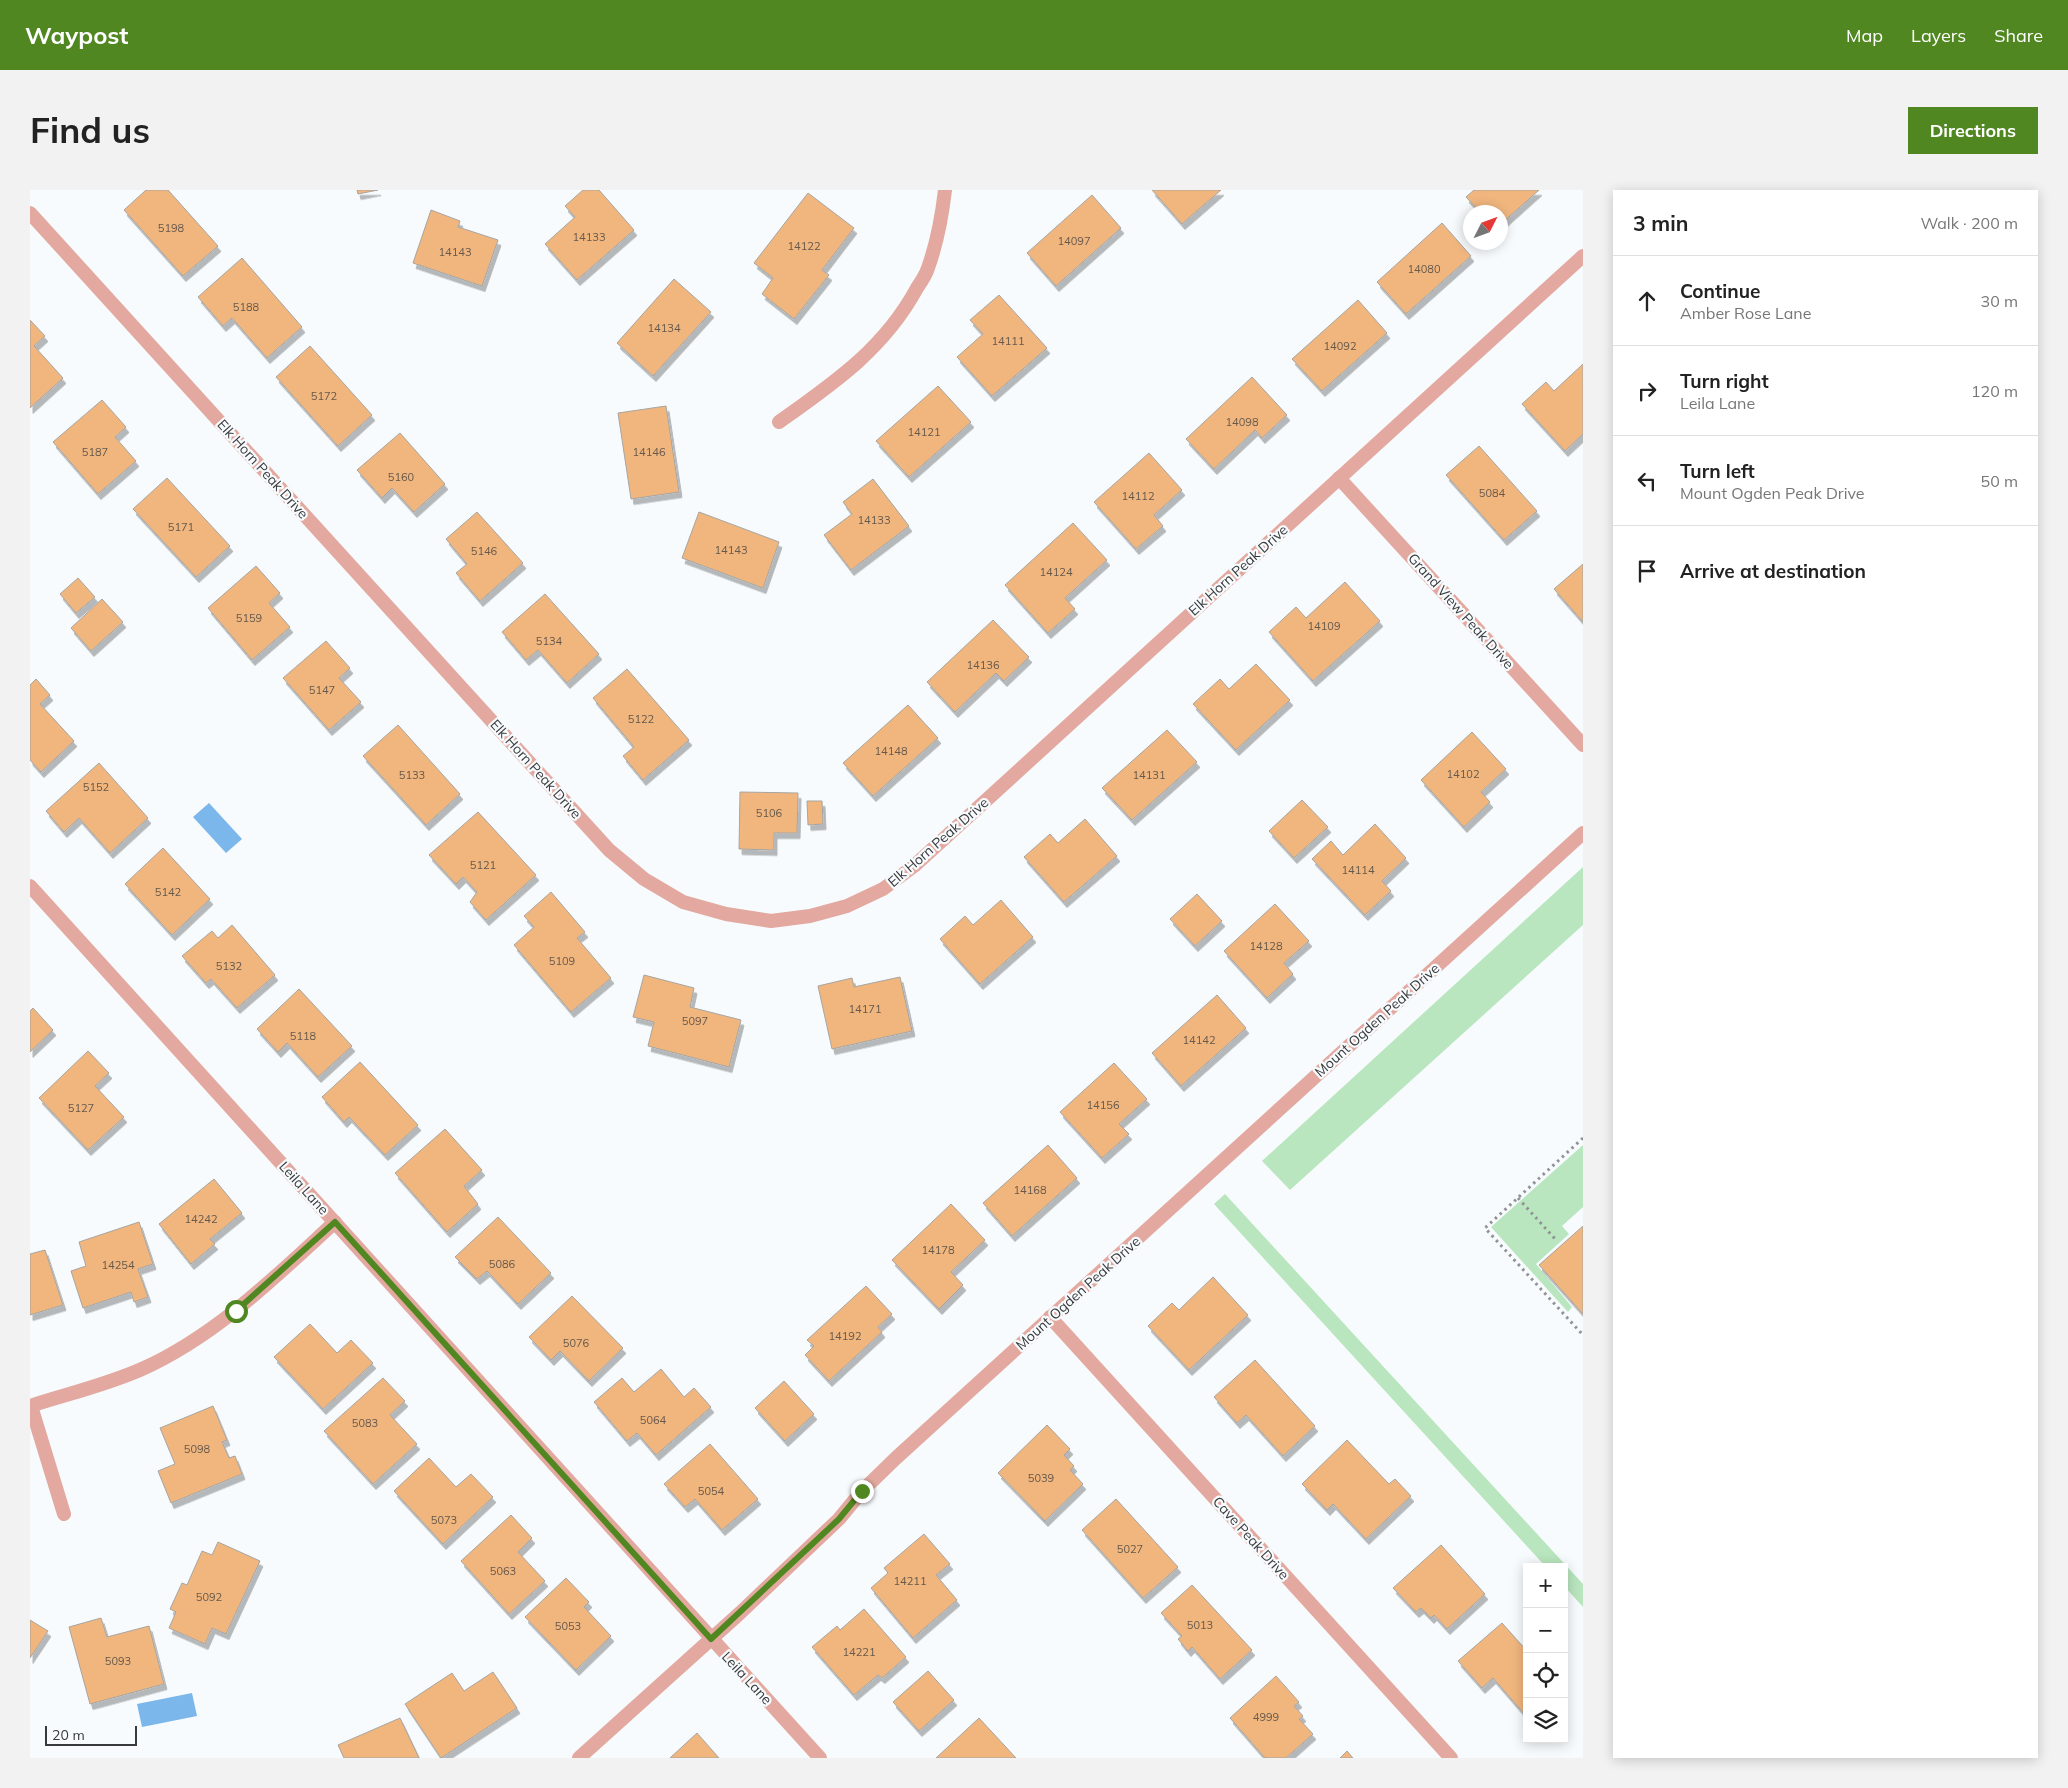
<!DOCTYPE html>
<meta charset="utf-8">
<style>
:root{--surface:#fff;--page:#f2f2f2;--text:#222;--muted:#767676;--line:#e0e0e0;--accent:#508720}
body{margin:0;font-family:Mulish,sans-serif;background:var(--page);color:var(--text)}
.controls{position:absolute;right:15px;bottom:15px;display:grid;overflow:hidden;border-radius:0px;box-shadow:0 2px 12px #0003}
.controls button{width:45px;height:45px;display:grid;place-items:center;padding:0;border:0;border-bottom:1px solid var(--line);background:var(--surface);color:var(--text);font:25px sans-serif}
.compass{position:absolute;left:1433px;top:15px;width:45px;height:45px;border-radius:50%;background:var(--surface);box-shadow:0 2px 12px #0003;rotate:48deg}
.scale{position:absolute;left:15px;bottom:12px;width:92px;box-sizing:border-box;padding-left:5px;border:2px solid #38393a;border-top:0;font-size:14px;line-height:18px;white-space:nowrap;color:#38393a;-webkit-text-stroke:4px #f7fbfd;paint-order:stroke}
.stop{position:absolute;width:15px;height:15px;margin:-11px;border:4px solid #508720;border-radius:50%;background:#fff}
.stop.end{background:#508720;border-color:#fff;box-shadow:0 1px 5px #0008}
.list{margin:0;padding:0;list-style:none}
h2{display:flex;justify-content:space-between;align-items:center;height:65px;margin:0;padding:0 20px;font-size:21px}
h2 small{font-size:16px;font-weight:400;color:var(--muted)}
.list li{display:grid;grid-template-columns:32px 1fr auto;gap:15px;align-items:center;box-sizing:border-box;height:90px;padding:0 20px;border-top:1px solid var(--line)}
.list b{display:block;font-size:19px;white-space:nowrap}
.list p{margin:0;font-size:16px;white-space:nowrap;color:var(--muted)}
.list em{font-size:16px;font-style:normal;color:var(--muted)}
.icon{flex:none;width:28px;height:28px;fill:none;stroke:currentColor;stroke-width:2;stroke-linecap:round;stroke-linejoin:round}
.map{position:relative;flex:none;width:1553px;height:1568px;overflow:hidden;border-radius:0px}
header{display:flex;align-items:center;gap:30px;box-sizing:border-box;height:70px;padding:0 25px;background:var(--accent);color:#fff}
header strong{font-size:24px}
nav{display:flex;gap:28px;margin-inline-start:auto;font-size:18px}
.intro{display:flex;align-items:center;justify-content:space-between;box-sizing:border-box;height:120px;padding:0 30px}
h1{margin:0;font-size:35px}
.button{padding:12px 22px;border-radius:0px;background:var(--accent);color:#fff;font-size:18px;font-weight:700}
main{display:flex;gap:30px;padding:0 30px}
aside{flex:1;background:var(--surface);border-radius:0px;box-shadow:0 2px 12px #0003}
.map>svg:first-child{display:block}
.green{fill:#b9e6be}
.water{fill:#7bb7eb}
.building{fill:#f0b67e;stroke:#a7a4a1;filter:url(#shadow)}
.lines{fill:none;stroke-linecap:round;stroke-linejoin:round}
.path{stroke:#909294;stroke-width:3;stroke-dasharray:2.5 4;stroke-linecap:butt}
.minor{stroke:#e3a89f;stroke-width:14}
.route{stroke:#508720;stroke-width:6}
.labels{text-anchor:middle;stroke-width:4.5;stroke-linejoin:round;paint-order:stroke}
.number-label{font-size:11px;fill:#66584b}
.street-label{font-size:14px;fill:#38393a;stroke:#f7fbfd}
</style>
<header>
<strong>Waypost</strong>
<nav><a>Map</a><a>Layers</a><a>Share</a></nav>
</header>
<div class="intro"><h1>Find us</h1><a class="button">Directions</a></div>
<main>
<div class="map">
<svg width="1553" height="1568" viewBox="0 0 1553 1568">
<defs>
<filter id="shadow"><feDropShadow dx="3" dy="5.5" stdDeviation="0" flood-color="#0004"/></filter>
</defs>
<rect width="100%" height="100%" fill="#f7fbfd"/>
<g class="green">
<polygon points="1553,677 1553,735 1260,1000 1232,971"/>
<polygon points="1553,955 1553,1017 1532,1036 1539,1044 1506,1074 1542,1117 1538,1122 1461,1037"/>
<polygon points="1195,1004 1553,1394 1553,1417 1534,1396 1534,1377 1516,1377 1184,1014"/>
</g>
<g class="water">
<polygon points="179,613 212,649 196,663 163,627"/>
<polygon points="162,1503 167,1526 112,1537 107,1514"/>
</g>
<g class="building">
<polygon points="116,0 138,0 188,56 153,86 94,20"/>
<polygon points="327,0 348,0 328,4"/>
<polygon points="553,0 569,0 604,40 547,90 515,54 545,27 535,16"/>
<polygon points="1122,0 1191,0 1152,34"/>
<polygon points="1444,0 1509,0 1470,35 1470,22 1450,22 1436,7"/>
<polygon points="778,3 824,38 792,80 799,85 764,129 732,104 743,88 724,73"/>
<polygon points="1062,5 1091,38 1026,96 997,63"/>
<polygon points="401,20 430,31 428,37 468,50 452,96 383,73"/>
<polygon points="1412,33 1441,66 1376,124 1347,92"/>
<polygon points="212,68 272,137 237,168 202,128 193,136 168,107"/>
<polygon points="644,89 681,122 623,186 587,153"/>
<polygon points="969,105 1017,158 962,206 927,167 953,144 940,130"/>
<polygon points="1328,110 1357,143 1292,201 1262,169"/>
<polygon points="0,130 15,146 4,156 33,188 0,218"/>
<polygon points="280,156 342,225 308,256 246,187"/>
<polygon points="1553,174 1553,244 1535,261 1492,214 1516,192 1524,201"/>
<polygon points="1222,187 1257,225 1232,248 1225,240 1184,279 1156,249"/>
<polygon points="908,196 941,232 879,287 846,251"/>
<polygon points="72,210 96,237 85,247 106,271 68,304 23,252"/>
<polygon points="636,216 649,302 601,309 588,223"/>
<polygon points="370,243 415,294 384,322 362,298 352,308 327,280"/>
<polygon points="1449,256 1507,321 1474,350 1416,285"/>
<polygon points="1119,263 1152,300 1124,325 1133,336 1106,359 1064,312"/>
<polygon points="137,288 200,356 166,387 103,319"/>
<polygon points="843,289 879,336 821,380 794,345 822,324 813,312"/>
<polygon points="447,322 493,373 450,411 426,383 437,374 416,349"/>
<polygon points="669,322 749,352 733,398 652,368"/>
<polygon points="1043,333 1077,370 1035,408 1045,419 1018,443 975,395"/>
<polygon points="1553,374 1553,432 1524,399"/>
<polygon points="226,376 250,403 239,413 260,437 222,470 178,418"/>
<polygon points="48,388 65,407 46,423 30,404"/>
<polygon points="1315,392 1350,431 1283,491 1239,442 1266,417 1276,428"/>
<polygon points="515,404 569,464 537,493 508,460 496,470 472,442"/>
<polygon points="72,409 93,432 61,461 41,438"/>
<polygon points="963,430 999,467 974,491 966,483 925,522 897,492"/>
<polygon points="296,451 320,478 309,488 331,512 299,540 253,488"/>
<polygon points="1226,474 1260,510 1206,560 1163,514 1190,489 1199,499"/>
<polygon points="597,479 659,550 613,590 593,566 604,557 563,508"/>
<polygon points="6,489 20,505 10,514 44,551 11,582 0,570 0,495"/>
<polygon points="878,515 908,548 843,606 813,573"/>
<polygon points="368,535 430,604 396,635 333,566"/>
<polygon points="1137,540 1167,572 1102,630 1072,598"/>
<polygon points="1442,542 1476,579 1451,602 1460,612 1434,637 1391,590"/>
<polygon points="69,573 118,628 80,663 49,628 34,642 16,621"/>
<polygon points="710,602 768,603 767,643 744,643 744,660 709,659"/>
<polygon points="1272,610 1298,637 1264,668 1239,641"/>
<polygon points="777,611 792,611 793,634 778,635"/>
<polygon points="448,622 506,685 456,730 440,712 447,702 433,687 426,694 399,665"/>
<polygon points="1055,629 1087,666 1034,712 994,667 1020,644 1028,653"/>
<polygon points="1345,634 1376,668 1352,691 1361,701 1335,725 1282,669 1301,651 1313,665"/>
<polygon points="133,658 180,709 142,745 95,694"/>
<polygon points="521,702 555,742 547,748 581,788 541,822 484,755 504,737 494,726"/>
<polygon points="1167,704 1192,731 1165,756 1140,729"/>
<polygon points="971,710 1003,747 950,794 910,749 935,726 943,735"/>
<polygon points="1245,714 1279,751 1254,773 1263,784 1237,808 1194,761"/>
<polygon points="202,735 245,785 207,818 181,789 176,793 152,766 182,741 188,748"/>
<polygon points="614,785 664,798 660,817 711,830 699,877 618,856 624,832 603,827"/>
<polygon points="870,787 882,841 802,859 788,796 822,788 824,797"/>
<polygon points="269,799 322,856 288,887 257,853 248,862 227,839"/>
<polygon points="1187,805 1216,838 1151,896 1122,863"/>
<polygon points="3,818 23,840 0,862 0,821"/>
<polygon points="58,861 79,883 65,896 94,927 58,960 9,908"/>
<polygon points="330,872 388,935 355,965 319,927 314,932 292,907"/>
<polygon points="1084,873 1117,909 1089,934 1099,944 1072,968 1030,922"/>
<polygon points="415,939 452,980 434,996 448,1014 417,1042 365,983"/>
<polygon points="1018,955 1047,988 982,1046 953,1013"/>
<polygon points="184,989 212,1023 180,1049 185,1054 161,1074 129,1034"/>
<polygon points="921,1014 955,1050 921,1082 933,1095 909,1119 862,1070"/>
<polygon points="468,1027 521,1083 488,1114 457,1081 447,1089 425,1067"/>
<polygon points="109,1032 123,1074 108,1079 118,1107 104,1112 101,1102 53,1118 41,1081 56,1076 49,1052"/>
<polygon points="1553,1036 1553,1124 1509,1075"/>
<polygon points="15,1060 33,1115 0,1125 0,1064"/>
<polygon points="1183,1087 1218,1125 1159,1180 1118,1136 1142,1113 1149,1120"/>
<polygon points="836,1096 862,1124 848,1137 852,1142 799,1191 775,1165 784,1156 777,1150"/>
<polygon points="542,1106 593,1158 559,1191 530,1161 521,1170 499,1147"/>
<polygon points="280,1134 307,1163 321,1150 343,1173 293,1219 244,1167"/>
<polygon points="1225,1170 1285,1236 1253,1266 1216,1225 1207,1233 1184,1207"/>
<polygon points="631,1179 654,1207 664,1198 681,1217 626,1265 607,1243 597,1251 564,1212 592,1188 604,1202"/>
<polygon points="353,1188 375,1211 360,1225 387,1254 343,1294 294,1241"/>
<polygon points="754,1191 784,1224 755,1251 725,1218"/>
<polygon points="183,1216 197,1250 192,1252 199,1268 205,1266 212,1284 141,1313 128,1281 145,1274 130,1238"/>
<polygon points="1017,1235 1040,1259 1034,1265 1044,1276 1040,1280 1053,1294 1015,1331 968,1283"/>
<polygon points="1317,1250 1359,1294 1365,1289 1381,1306 1336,1349 1303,1314 1297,1320 1272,1294"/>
<polygon points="680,1254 728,1309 692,1340 665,1309 655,1317 634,1294"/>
<polygon points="399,1268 426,1297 441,1284 463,1307 413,1354 364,1301"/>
<polygon points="1086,1309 1148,1377 1113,1408 1052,1340"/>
<polygon points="481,1325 502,1348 488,1362 515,1391 479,1424 431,1371"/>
<polygon points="894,1344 920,1374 906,1385 927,1410 883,1448 841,1398 858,1383 854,1378"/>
<polygon points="188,1352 230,1371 196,1444 182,1438 175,1454 139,1438 146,1422 140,1419 152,1393 157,1395 172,1361 182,1365"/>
<polygon points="1411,1355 1455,1404 1417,1439 1404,1425 1401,1428 1391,1418 1386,1422 1363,1398"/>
<polygon points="536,1388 559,1412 554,1417 581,1446 546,1480 495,1427"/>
<polygon points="1162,1395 1222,1460 1190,1489 1162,1457 1158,1461 1148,1449 1152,1446 1131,1423"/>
<polygon points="834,1419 876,1467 852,1488 848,1485 824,1505 782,1457 807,1436 810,1440"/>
<polygon points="71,1428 77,1447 119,1436 134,1494 60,1514 39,1437"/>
<polygon points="0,1430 18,1441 0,1468"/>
<polygon points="1472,1433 1497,1461 1496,1526 1463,1488 1452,1498 1428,1471"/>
<polygon points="898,1481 924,1510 889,1541 863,1512"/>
<polygon points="463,1482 487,1518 411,1568 375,1514 422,1483 434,1501"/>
<polygon points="1246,1486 1269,1512 1264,1516 1273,1526 1269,1529 1283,1544 1256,1568 1235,1568 1200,1528"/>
<polygon points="370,1528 389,1568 314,1568 308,1555"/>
<polygon points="949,1528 986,1568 906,1568"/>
<polygon points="667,1543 689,1568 640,1568"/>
<polygon points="1317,1561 1323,1568 1310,1568"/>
</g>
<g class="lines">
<g class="path">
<polyline points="1553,948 1455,1038 1553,1145"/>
<polyline points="1488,1008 1527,1051"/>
</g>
<g class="minor">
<polyline points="0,23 579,660 614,689 653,712 696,724 741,731 780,726 817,716 853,699 884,676 1553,66"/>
<path d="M749,232c55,-39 105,-73 138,-134 4,-6 9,-13 11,-20 9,-25 14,-52 17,-78"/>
<polyline points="1309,288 1553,555"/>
<polyline points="0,696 790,1568"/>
<polyline points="1020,1127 1421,1568"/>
<path d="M0,1216c37,-12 76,-21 112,-37 75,-34 133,-92 193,-147"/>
<polyline points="1,1216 34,1324"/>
<polyline points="549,1568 710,1423 809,1329 832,1301 866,1268 1553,643"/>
</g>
</g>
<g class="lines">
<polyline class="route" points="206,1121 305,1032 681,1449 809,1329 832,1301"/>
</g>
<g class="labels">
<g class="number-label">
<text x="141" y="42">5198</text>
<text x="559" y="51">14133</text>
<text x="1044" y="55">14097</text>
<text x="774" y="60">14122</text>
<text x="425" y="66">14143</text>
<text x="1394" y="83">14080</text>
<text x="216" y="121">5188</text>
<text x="634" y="142">14134</text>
<text x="978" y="155">14111</text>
<text x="1310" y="160">14092</text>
<text x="294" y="210">5172</text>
<text x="1212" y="236">14098</text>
<text x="894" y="246">14121</text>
<text x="65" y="266">5187</text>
<text x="619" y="266">14146</text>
<text x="371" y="291">5160</text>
<text x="1462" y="307">5084</text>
<text x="1108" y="310">14112</text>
<text x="844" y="334">14133</text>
<text x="151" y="341">5171</text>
<text x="701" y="364">14143</text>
<text x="454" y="365">5146</text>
<text x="1026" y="386">14124</text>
<text x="219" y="432">5159</text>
<text x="1294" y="440">14109</text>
<text x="519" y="455">5134</text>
<text x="953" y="479">14136</text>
<text x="292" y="504">5147</text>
<text x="611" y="533">5122</text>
<text x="861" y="565">14148</text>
<text x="1433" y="588">14102</text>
<text x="382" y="589">5133</text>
<text x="1119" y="589">14131</text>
<text x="66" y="601">5152</text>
<text x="739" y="627">5106</text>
<text x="453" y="679">5121</text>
<text x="1328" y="684">14114</text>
<text x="138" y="706">5142</text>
<text x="1236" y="760">14128</text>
<text x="532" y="775">5109</text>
<text x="199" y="780">5132</text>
<text x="835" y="823">14171</text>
<text x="665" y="835">5097</text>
<text x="273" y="850">5118</text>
<text x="1169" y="854">14142</text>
<text x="1073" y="919">14156</text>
<text x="51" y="922">5127</text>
<text x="1000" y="1004">14168</text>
<text x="171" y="1033">14242</text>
<text x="908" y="1064">14178</text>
<text x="472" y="1078">5086</text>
<text x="88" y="1079">14254</text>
<text x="815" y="1150">14192</text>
<text x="546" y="1157">5076</text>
<text x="623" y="1234">5064</text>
<text x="335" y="1237">5083</text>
<text x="167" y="1263">5098</text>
<text x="1011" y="1292">5039</text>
<text x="681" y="1305">5054</text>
<text x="414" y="1334">5073</text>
<text x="1100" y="1363">5027</text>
<text x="473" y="1385">5063</text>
<text x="880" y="1395">14211</text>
<text x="179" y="1411">5092</text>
<text x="1170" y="1439">5013</text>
<text x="538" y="1440">5053</text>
<text x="829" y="1466">14221</text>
<text x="88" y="1475">5093</text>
<text x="1236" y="1531">4999</text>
</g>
<g class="street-label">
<text transform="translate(233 279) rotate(48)" y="5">Elk Horn Peak Drive</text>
<text transform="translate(1208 380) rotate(-42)" y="5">Elk Horn Peak Drive</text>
<text transform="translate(1431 421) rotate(48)" y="5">Grand View Peak Drive</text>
<text transform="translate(506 579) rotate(48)" y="5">Elk Horn Peak Drive</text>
<text transform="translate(908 652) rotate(-41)" y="5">Elk Horn Peak Drive</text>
<text transform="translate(1347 830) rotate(-42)" y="5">Mount Ogden Peak Drive</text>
<text transform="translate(274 998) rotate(48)" y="5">Leila Lane</text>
<text transform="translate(1048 1103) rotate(-42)" y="5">Mount Ogden Peak Drive</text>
<text transform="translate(1221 1348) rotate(48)" y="5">Cave Peak Drive</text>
<text transform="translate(717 1488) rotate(47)" y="5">Leila Lane</text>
</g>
</g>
</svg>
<div class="controls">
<button>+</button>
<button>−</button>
<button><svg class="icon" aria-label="locate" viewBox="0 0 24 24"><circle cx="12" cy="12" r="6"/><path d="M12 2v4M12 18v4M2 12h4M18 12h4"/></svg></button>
<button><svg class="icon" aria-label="layers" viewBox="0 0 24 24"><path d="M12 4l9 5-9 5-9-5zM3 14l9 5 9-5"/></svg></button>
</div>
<svg class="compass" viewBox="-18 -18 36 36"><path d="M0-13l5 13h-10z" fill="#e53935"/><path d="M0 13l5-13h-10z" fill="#767676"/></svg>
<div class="scale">20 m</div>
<div class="stop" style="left:206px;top:1121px"></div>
<div class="stop end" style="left:832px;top:1301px"></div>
</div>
<aside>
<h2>3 min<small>Walk · 200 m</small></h2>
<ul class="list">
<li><svg class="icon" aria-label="ahead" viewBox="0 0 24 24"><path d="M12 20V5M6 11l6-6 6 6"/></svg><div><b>Continue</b><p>Amber Rose Lane</p></div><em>30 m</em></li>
<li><svg class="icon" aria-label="right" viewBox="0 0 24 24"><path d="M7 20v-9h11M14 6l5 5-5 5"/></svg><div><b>Turn right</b><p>Leila Lane</p></div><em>120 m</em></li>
<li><svg class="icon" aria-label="left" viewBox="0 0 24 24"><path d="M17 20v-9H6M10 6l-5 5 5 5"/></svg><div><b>Turn left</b><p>Mount Ogden Peak Drive</p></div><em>50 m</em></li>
<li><svg class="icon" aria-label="arrive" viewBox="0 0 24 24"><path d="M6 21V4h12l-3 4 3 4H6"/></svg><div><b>Arrive at destination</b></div></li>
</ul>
</aside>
</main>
